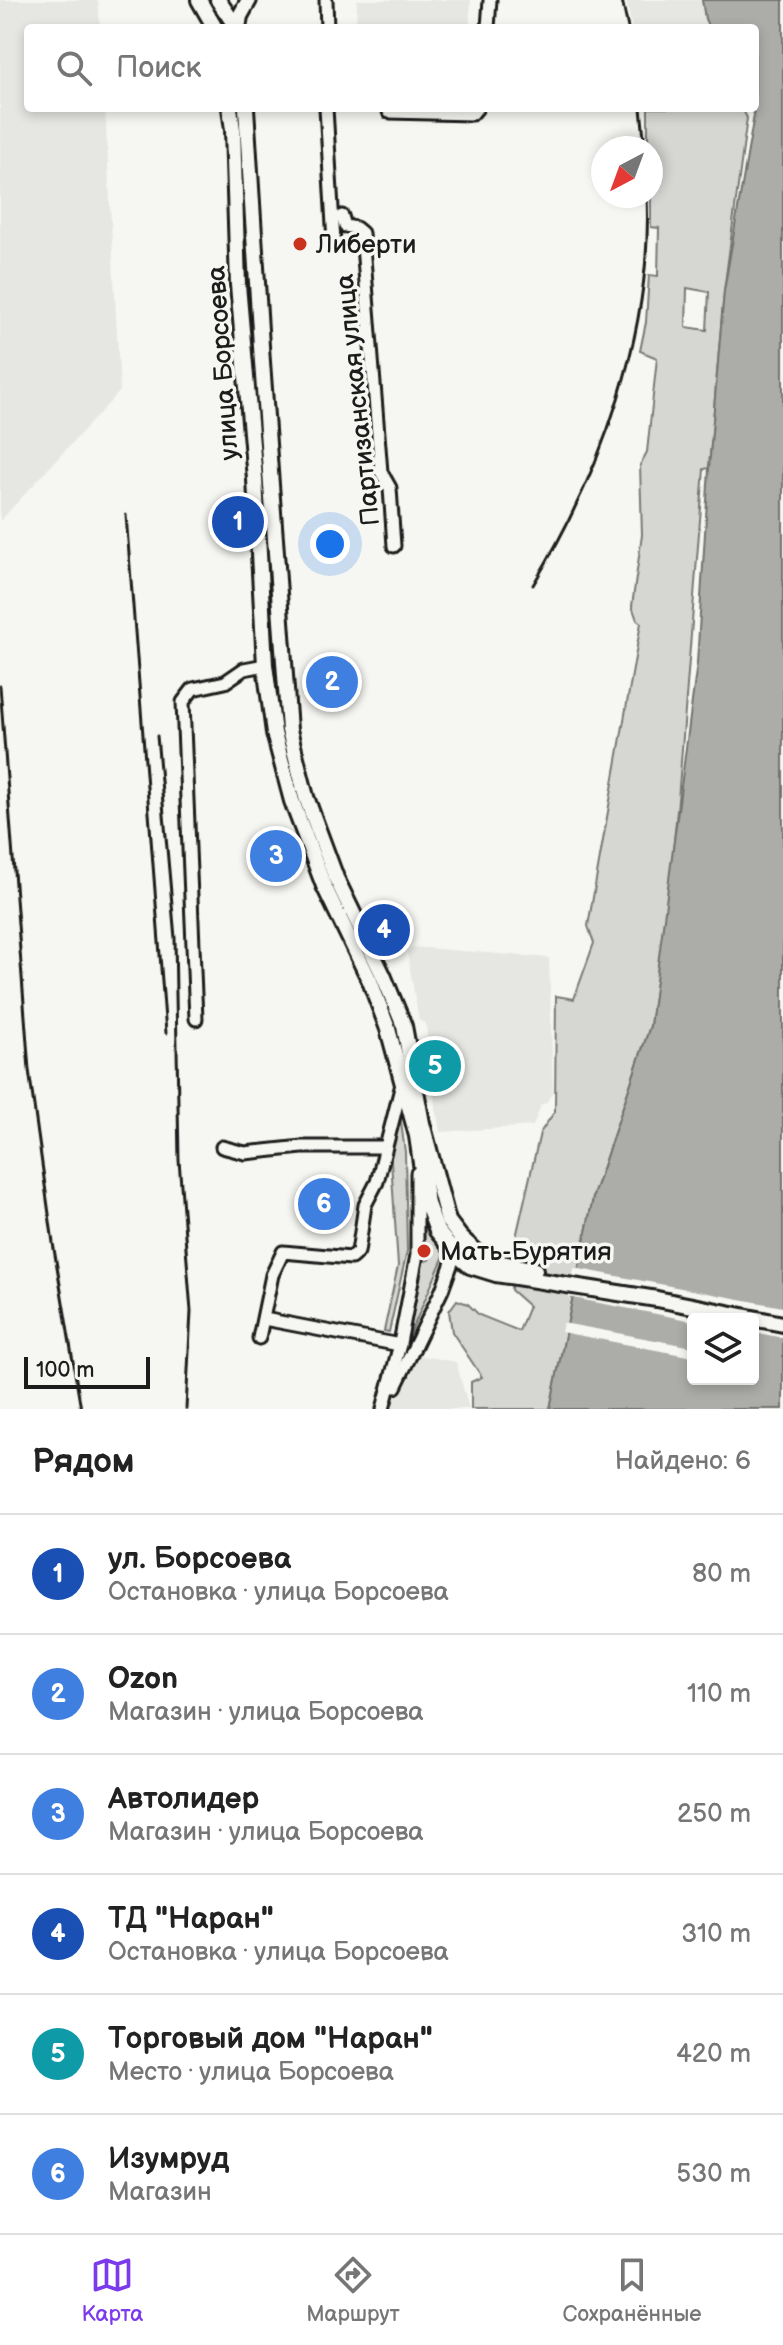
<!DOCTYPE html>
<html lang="ru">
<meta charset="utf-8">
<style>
:root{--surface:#fff;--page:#f2f2f2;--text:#222;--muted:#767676;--line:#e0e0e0;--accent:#7c3aed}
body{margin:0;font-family:"Balsamiq Sans",sans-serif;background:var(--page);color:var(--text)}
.controls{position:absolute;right:24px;bottom:24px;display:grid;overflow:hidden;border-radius:8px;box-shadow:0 4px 12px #0003}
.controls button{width:72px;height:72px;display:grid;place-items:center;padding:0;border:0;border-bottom:2px solid var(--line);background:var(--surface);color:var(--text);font:40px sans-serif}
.compass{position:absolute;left:591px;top:136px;width:72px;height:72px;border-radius:50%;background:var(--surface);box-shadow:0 4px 12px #0003;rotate:221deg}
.scale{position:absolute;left:24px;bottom:20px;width:126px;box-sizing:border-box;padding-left:8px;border:4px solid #1c1c1c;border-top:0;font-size:22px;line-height:28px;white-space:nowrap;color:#1c1c1c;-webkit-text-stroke:6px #f6f6f2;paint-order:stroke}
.you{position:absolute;left:330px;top:544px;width:28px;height:28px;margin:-20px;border:6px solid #fff;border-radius:50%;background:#1a73e8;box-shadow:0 0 0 12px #1a73e833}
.badge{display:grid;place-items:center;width:52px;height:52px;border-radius:50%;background:var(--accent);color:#fff;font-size:26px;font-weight:700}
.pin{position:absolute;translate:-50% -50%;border:4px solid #fff;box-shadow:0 2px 8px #0006}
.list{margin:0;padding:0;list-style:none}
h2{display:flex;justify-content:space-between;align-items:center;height:104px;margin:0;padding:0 32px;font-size:34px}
h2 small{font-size:26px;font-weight:400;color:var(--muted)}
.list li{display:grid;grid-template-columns:52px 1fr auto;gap:24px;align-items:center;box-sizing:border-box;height:120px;padding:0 32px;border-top:2px solid var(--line)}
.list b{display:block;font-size:30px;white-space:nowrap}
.list p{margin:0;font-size:26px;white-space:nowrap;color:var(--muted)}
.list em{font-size:26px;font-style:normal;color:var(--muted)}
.icon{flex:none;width:44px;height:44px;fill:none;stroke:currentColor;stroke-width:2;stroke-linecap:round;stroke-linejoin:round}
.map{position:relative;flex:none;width:783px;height:1409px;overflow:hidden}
.search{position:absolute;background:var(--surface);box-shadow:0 4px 12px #0003;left:24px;right:24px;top:24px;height:88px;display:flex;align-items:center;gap:20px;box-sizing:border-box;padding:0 28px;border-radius:8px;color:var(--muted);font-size:30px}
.sheet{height:824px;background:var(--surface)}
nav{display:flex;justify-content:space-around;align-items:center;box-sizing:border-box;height:112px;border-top:2px solid var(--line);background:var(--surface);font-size:22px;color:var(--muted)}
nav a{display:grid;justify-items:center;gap:4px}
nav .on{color:var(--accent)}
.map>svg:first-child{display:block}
.built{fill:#e6e6e2}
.green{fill:#d6d6d2;stroke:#797977;stroke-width:2;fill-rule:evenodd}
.water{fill:#acaca9;stroke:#727271;stroke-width:2;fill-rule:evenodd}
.pier{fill:#f6f6f2}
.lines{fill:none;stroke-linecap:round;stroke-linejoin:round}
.minor-casing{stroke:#1c1c1c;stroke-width:17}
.major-casing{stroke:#1c1c1c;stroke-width:20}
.minor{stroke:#f6f6f2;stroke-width:11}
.major{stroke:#f6f6f2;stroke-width:14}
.rail{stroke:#1c1c1c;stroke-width:3}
.poi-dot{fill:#c8321e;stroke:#f6f6f2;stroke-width:3}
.labels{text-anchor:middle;stroke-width:7;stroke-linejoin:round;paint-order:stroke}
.poi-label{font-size:26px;fill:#1c1c1c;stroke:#f6f6f2;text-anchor:start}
.street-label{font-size:26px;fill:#1c1c1c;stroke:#f6f6f2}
</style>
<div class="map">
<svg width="783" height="1409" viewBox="0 0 783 1409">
<rect width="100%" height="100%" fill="#f6f6f2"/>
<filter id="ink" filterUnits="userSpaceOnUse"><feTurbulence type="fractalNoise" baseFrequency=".0125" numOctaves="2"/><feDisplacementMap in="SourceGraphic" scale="16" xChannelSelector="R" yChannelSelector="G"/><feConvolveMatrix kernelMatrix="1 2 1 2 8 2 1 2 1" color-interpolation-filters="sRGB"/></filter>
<g filter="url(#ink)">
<g class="built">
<polygon points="0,0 98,0 100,28 28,28 28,108 105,108 120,391 0,521"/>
<polygon points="357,0 471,0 469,28 356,28"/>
<polygon points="626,0 702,0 705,19 709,28 632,28"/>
<polygon points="412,947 549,958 553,1092 546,1103 541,1105 533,1126 440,1132 431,1077 426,1024 419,1020 407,952"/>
<polygon points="419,1355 456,1362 469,1409 389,1409"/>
</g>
<g class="green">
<path d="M648,108h94l5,10 -23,173 -15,177 -5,1 -26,331 -8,82 -20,144 -56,167 -44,216h-79v-27l11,-5 -30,-45 -3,-21 8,-11 11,4 11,11 40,16 10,-25 -18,-16 6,-57 23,-100 15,-22 1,-115 18,3 20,-56 -6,-17 53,-303 -4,-3 -5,-14 10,-71 -2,-70 7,-13 10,-94 -17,-7 6,-29 3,-47 9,1 1,-48 -8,-1v-79h-3zM687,288l22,4 -2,38 -21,-3z"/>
<polygon points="399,1107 405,1152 407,1251 389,1332 384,1331 398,1266 389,1131"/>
<polygon points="416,1186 444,1256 398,1362 416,1263 429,1260 432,1253 426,1244 417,1241"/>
</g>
<path class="water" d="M702,0h81v1409h-233l44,-216 56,-167 47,-363 12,-195 15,-177 30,-176 -2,-7h3v-80h-46l-4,-9zM693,1319h60v60h-60z"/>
<g class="pier">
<polygon points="574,1268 783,1307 783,1338 753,1332 753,1319 693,1321 568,1297"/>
<polygon points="563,1323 693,1347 693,1357 561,1332"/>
</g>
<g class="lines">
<g class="minor-casing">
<g id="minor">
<polyline points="326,0 327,28"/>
<polyline points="488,28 490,0"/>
<polyline points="326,108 334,242"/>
<polyline points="389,112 472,114 477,108"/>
<polyline points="342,216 345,226 356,228 362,233 381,472 390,488 394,546"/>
<polyline points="196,1019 183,702 193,689 225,682 244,669 265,665"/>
<polyline points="222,1147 245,1153 302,1147 385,1147"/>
<polyline points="264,1319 400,1345"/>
<polyline points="259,1338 272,1275 283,1252 351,1258 358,1252 365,1205 377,1182 402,1084"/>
<polyline points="395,1387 442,1290 461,1238"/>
<polyline points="383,1409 399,1348 417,1255 417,1173"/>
</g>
</g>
<g class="major-casing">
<g id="major">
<polyline points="199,0 215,28"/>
<polyline points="218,0 237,28"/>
<polyline points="238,28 240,16 249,0"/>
<polyline points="230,108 233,130 238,285 255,479 265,665 274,733 292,801 324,886 370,981 388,1029 417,1136 427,1204 437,1231 456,1254 470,1266 496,1274 657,1299 783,1324"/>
<polyline points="246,108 262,362 289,730 306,797 336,878 383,975 404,1026 422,1123 448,1221 461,1238 480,1255 498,1262 535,1270"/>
</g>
</g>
<use href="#minor" class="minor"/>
<use href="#major" class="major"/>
<g class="rail">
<polyline points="622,0 628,28"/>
<polyline points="641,108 645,148"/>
<polyline points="126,515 166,1033"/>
<path d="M533,585c69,-114 120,-254 114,-389"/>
<polyline points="0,686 29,1070 53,1243 81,1409"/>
<polyline points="157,736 175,938 179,1160 191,1311 186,1409"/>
</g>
</g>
</g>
<g class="poi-dot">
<circle cx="300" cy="244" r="8"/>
<circle cx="424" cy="1251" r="8"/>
</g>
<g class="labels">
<g class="poi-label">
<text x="316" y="253">Либерти</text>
<text x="440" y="1260">Мать-Бурятия</text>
</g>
<g class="street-label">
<text transform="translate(222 363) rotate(-94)" y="9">улица Борсоева</text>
<text transform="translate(357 400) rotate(-96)" y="9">Партизанская улица</text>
</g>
</g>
</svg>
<div class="controls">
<button><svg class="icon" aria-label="layers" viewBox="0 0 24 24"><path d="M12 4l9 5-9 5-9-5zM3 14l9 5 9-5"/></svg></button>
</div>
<svg class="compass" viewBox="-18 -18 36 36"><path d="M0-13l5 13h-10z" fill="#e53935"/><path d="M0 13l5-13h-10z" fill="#767676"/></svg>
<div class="scale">100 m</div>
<div class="you"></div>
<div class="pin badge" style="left:238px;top:522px;background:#1a4fb4">1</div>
<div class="pin badge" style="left:332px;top:682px;background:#3f7fe0">2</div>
<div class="pin badge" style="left:276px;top:856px;background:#3f7fe0">3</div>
<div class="pin badge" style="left:384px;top:930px;background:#1a4fb4">4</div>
<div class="pin badge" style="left:435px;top:1066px;background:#0f9aa8">5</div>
<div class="pin badge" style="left:324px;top:1204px;background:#3f7fe0">6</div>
<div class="search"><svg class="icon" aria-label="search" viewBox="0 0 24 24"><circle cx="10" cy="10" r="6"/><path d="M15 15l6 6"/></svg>Поиск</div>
</div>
<section class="sheet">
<h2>Рядом<small>Найдено: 6</small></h2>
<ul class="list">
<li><span class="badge" style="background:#1a4fb4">1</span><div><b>ул. Борсоева</b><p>Остановка · улица Борсоева</p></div><em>80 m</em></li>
<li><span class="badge" style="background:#3f7fe0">2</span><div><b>Ozon</b><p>Магазин · улица Борсоева</p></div><em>110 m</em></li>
<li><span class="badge" style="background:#3f7fe0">3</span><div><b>Автолидер</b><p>Магазин · улица Борсоева</p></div><em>250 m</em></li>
<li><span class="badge" style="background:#1a4fb4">4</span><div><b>ТД &quot;Наран&quot;</b><p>Остановка · улица Борсоева</p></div><em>310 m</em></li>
<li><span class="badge" style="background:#0f9aa8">5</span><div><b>Торговый дом &quot;Наран&quot;</b><p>Место · улица Борсоева</p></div><em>420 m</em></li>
<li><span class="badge" style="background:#3f7fe0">6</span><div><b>Изумруд</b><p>Магазин</p></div><em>530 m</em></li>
</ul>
</section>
<nav>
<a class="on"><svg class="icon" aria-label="map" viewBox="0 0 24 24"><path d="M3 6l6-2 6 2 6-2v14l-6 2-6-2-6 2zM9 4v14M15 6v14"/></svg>Карта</a>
<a><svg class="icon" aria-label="directions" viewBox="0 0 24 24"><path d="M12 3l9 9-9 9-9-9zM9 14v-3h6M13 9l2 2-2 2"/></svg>Маршрут</a>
<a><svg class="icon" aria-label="saved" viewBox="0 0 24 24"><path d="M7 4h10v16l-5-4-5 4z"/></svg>Сохранённые</a>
</nav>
